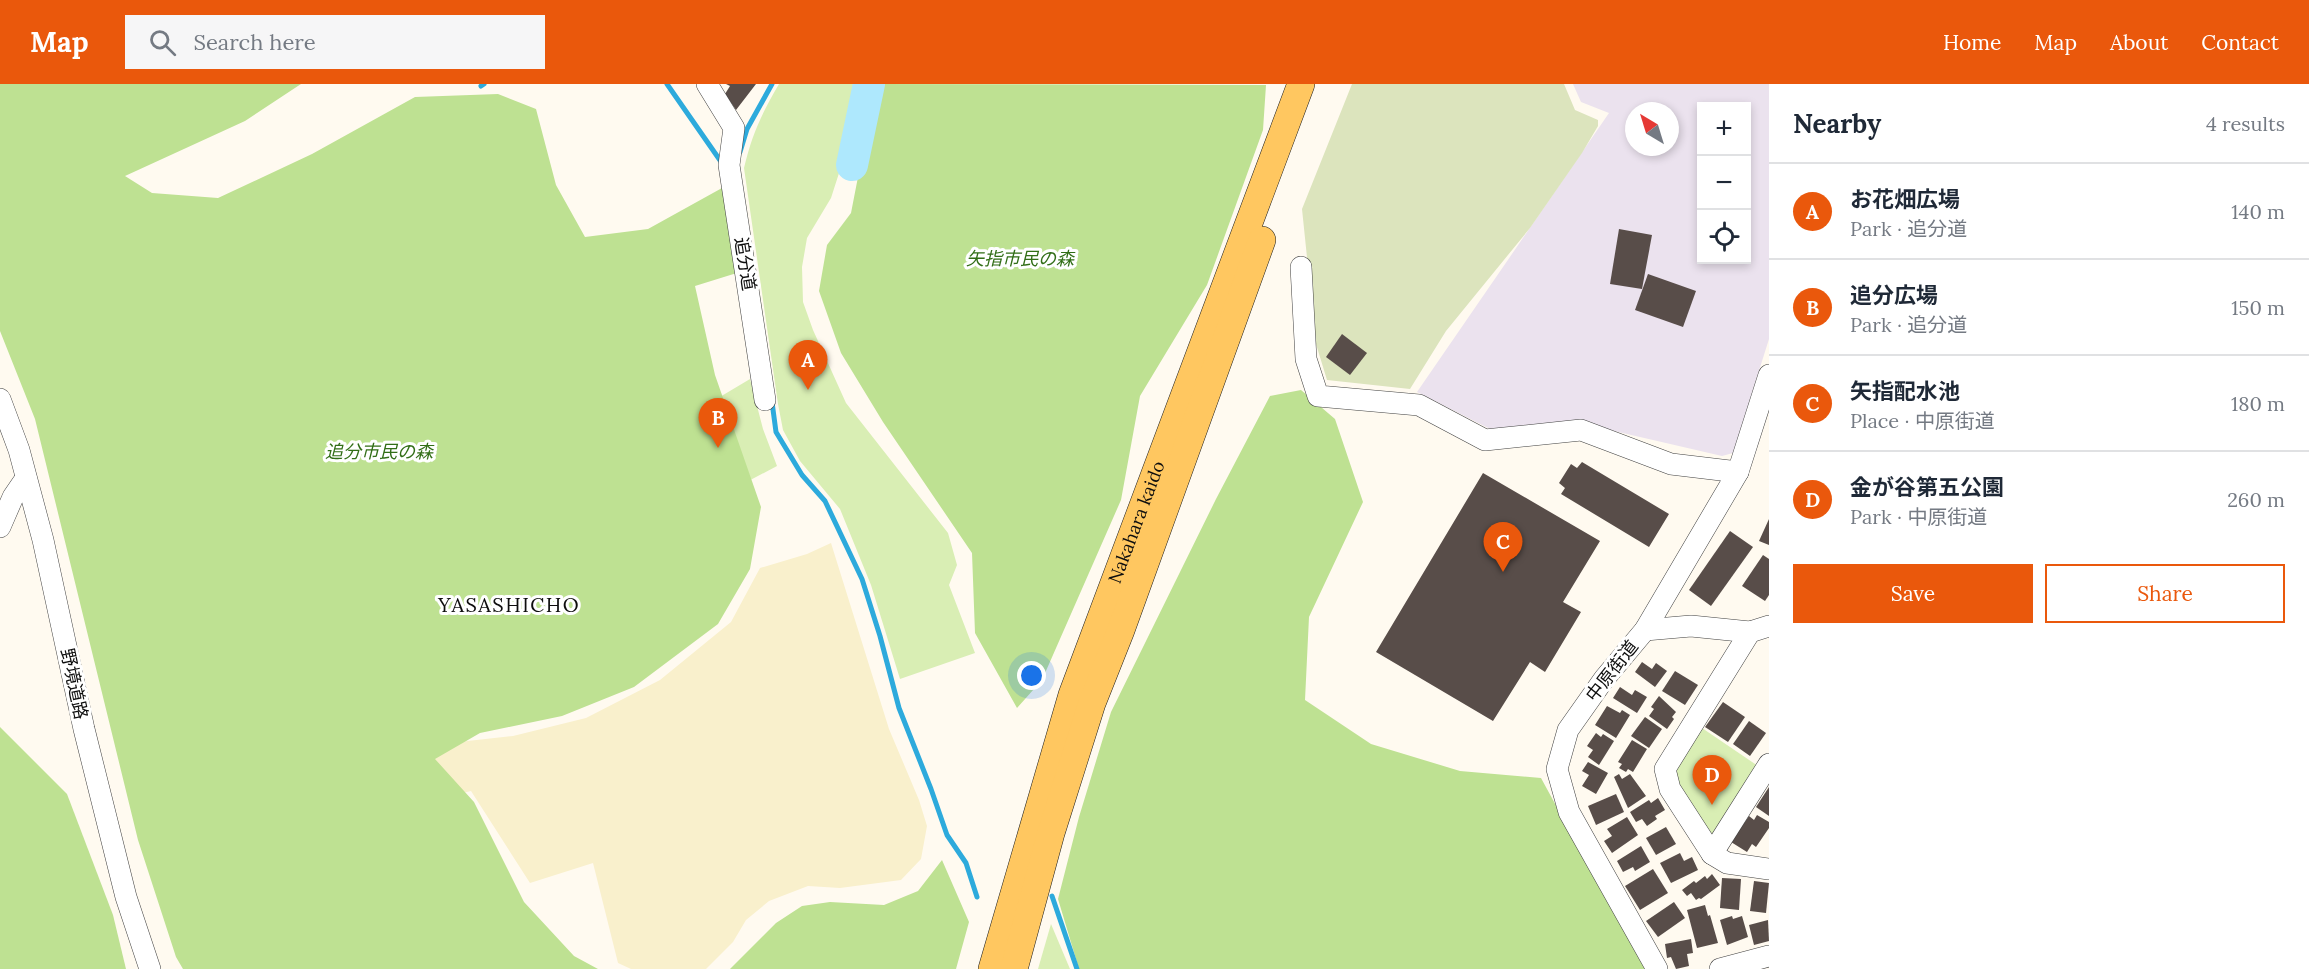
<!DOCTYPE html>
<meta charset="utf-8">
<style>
:root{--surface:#fff;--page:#f6f6f7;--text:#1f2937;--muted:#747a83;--line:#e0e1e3;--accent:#ea580c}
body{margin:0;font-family:Lora,"Noto Sans JP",serif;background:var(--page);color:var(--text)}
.controls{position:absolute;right:18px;top:18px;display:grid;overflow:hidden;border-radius:0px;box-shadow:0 3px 9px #0003}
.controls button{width:54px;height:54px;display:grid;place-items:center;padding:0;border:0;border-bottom:2px solid var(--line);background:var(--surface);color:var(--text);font:30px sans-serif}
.compass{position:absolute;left:1625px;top:18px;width:54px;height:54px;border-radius:50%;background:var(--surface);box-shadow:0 3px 9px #0003;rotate:322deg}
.you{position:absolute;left:1032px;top:592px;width:21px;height:21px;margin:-15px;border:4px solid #fff;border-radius:50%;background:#1a73e8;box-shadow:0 0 0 9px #1a73e833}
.badge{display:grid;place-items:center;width:39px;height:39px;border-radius:50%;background:var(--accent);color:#fff;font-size:20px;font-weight:700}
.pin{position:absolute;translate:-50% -50px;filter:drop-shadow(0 2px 3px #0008)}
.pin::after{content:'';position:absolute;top:32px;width:21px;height:18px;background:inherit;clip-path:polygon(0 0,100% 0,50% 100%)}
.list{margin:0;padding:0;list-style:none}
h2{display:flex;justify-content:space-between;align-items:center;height:78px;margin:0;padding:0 24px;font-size:26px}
h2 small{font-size:20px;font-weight:400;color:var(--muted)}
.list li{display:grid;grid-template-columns:39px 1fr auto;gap:18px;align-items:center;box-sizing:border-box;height:96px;padding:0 24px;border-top:2px solid var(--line)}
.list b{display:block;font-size:22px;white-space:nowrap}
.list p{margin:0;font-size:20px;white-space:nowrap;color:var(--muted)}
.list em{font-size:20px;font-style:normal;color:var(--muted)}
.actions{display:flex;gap:12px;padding:18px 24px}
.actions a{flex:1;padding:14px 0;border:2px solid var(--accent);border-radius:0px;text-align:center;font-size:21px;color:var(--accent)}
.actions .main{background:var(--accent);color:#fff}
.icon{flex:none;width:33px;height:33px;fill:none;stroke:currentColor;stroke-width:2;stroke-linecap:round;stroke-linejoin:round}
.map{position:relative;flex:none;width:1769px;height:885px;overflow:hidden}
header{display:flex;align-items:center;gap:36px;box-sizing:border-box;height:84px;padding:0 30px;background:var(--accent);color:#fff}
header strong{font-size:28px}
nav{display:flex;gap:33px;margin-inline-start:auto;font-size:21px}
.search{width:420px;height:54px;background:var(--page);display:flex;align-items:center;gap:15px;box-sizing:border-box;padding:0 21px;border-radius:0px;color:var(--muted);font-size:22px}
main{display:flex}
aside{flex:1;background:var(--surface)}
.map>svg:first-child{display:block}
.industrial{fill:#ebe2ee;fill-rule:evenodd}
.farmland{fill:#f9f0cc}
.green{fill:#d9eeb4}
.forest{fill:#bee192}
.cemetery{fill:#dce4bd}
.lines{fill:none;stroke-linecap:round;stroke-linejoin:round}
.stream{stroke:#2daadc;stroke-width:5}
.river{stroke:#aee8fd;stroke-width:32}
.building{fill:#584d49}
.minor-casing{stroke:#414141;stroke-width:22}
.major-casing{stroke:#1f1f1f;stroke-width:28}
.minor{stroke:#fff;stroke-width:21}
.major{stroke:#ffc760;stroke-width:27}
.labels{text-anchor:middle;stroke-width:6;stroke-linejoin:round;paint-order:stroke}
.park-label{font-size:18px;font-style:italic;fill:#326e17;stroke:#fff}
.street-label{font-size:18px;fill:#0e0e0e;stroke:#fff}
.neighbourhood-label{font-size:20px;letter-spacing:1.5px;fill:#0e0e0e;stroke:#fff}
</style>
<header>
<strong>Map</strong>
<div class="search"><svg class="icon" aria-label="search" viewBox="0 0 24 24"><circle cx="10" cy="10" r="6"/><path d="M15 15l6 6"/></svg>Search here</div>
<nav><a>Home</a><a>Map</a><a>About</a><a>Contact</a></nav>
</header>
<main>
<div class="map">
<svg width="1769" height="885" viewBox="0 0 1769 885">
<rect width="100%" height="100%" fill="#fffaf0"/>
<path class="industrial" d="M1573,0h196v255l-36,114 -11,3 -151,-35 -79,9 -79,-40 4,2 192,-279 -28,-11zM1702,22h44v154h-44zM1634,27h36v36h-36z"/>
<polygon class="farmland" points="831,459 889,645 919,716 927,742 921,775 901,796 840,804 808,802 769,817 746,836 733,858 706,885 631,885 618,879 593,779 530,799 471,707 446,713 423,662 513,652 586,634 660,596 731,538 760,484 807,470"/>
<g class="green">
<path d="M779,0h82l-21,86 -9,28 -24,40 -5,29 1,35 10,28 33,73 102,130 9,32 -8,20 26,68 -75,26 -29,-94 -31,-76 -40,-48 -17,-31 -5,-26 -34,-236c8,-34 18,-55 35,-84z"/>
<polygon points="750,295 763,345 777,382 724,410 693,329"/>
<polygon points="1702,644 1758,682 1716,750 1705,749 1674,693 1675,686"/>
<polygon points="1051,840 1070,885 1038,885"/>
</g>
<g class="forest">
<polygon points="0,0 301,0 245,37 125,92 152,109 218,114 312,70 415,13 498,10 536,25 556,101 585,153 648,145 722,104 740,188 695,202 715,291 761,423 750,485 718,540 634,603 562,632 480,649 435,675 474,718 524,818 574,872 598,885 183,885 176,873 138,756 35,335 0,247"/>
<polygon points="876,0 1266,1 1263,46 1207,201 1140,312 1121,416 1042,596 1017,624 975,549 972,469 883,338 841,269 819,207 827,161 851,129"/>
<polygon points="1301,306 1335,335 1363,418 1309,533 1305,616 1371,660 1460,687 1541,694 1645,885 1079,885 1058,815 1079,733 1111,628 1216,415 1270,312"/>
<polygon points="0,643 67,710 113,831 126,885 0,885"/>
<polygon points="942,776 969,838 956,885 730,885 776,839 802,822 830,818 884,821 918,807"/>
</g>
<polygon class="cemetery" points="1352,0 1564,0 1575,26 1598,36 1598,42 1582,69 1530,144 1446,247 1410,305 1327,296 1316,260 1302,125"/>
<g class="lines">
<g class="stream">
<polyline points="667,0 724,82"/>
<polyline points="481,2 484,0"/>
<polyline points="740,68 747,45 772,0"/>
<polyline points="772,318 776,348 802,391 825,417 862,495 880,552 899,624 931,705 947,751 966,779 977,813"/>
<polyline points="1052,812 1077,885"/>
</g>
<polyline class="river" points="852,81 869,0"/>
</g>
<g class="building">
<polygon points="726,0 756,0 736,26 725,10 730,2"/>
<polygon points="1619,145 1652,151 1642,205 1610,200"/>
<polygon points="1648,190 1696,207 1683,243 1635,226"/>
<polygon points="1342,250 1367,269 1350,291 1326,273"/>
<polygon points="1582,378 1669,430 1649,463 1561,410 1565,404 1559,399 1571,380 1577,384"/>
<polygon points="1483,389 1600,457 1563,518 1581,528 1545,588 1530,578 1493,637 1376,568"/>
<polygon points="1769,435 1769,461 1759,457"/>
<polygon points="1730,447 1753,463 1711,522 1689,506"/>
<polygon points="1763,471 1769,475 1769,511 1765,517 1742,502"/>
<polygon points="1642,578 1652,585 1656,579 1667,587 1655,603 1635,588"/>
<polygon points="1675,587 1698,601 1685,621 1662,607"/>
<polygon points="1620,603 1632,611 1635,606 1647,613 1637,629 1613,614"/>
<polygon points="1659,612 1676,628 1672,633 1674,635 1667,645 1649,632 1654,625 1651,623"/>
<polygon points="1723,618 1745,633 1728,658 1705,643"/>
<polygon points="1607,622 1620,629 1622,626 1630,631 1616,654 1595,641"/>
<polygon points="1645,633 1662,645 1649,664 1631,652"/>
<polygon points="1749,637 1766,649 1750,672 1733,660"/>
<polygon points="1596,649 1601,653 1603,650 1614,657 1599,681 1588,673 1593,666 1587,662"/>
<polygon points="1632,656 1647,665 1633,688 1628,685 1626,688 1619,684 1622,680 1618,678"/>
<polygon points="1588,678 1608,689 1596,710 1582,702 1589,691 1582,687"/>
<polygon points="1619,690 1622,695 1630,690 1646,712 1628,724 1614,693"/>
<polygon points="1769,703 1769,732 1756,723"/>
<polygon points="1616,710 1624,728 1596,741 1588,722"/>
<polygon points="1658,714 1665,726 1655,732 1657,735 1647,742 1642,735 1636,738 1630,728 1649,716 1651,719"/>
<polygon points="1757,731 1769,738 1769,744 1756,763 1752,760 1747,768 1731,758 1749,732 1754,736"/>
<polygon points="1627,733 1638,751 1612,769 1604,757 1612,752 1607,745"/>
<polygon points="1666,743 1676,760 1656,771 1646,754"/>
<polygon points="1641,762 1650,778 1635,787 1633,783 1623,788 1617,777"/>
<polygon points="1680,769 1684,777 1692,773 1698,786 1671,799 1660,779"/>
<polygon points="1653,785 1668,809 1640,826 1625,802"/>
<polygon points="1712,790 1720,801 1701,815 1699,814 1696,816 1691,809 1687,812 1682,806 1694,797 1696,799 1705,792 1707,795"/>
<polygon points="1722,794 1741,795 1739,826 1720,824"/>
<polygon points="1754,797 1769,799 1766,829 1750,827"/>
<polygon points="1674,818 1685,834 1658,853 1646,837"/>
<polygon points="1705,821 1708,832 1710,831 1718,859 1697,864 1687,826"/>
<polygon points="1732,832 1733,835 1742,832 1748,853 1727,861 1720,836"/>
<polygon points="1768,836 1769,857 1754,861 1749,841"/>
<polygon points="1691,855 1693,869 1687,870 1689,882 1676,885 1671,873 1667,874 1665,860"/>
</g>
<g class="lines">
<g class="minor-casing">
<g id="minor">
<polyline points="707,0 734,44 729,81 765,316"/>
<polyline points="1301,183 1306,275 1318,312 1419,321 1485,356 1581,346 1671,380 1738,388"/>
<polyline points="0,315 19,366 43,456 84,645 126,813 150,885"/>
<polyline points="0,443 13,413 26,394"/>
<polyline points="1645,546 1691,542 1750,548 1769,542"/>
<polyline points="1750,548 1665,685 1670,705 1712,770 1727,779 1769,785"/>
<polyline points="1712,770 1769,680"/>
<polyline points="1657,885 1569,728 1557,685 1568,646 1604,595 1645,546 1738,388 1769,291"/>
<polyline points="1720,885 1769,872"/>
</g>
</g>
<g class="major-casing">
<g id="major">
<path id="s1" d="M992,885l80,-274 229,-611"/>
<polyline points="1014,885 1051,749 1092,619 1121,546 1262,156"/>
</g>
</g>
<use href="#minor" class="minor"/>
<use href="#major" class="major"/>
</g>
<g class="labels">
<g class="park-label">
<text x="1020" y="181">矢指市民の森</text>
<text x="379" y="374">追分市民の森</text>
</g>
<g class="street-label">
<text transform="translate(745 180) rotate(81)" y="6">追分道</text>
<text dy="6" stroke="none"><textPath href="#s1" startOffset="470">Nakahara kaido</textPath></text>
<text transform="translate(1612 587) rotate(-52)" y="6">中原街道</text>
<text transform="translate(74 600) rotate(78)" y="6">野境道路</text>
</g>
<g class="neighbourhood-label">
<text x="509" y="528">YASASHICHO</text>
</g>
</g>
</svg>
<div class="controls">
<button>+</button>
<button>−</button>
<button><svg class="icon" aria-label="locate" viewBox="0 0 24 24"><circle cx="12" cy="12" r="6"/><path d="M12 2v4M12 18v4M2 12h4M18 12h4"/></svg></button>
</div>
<svg class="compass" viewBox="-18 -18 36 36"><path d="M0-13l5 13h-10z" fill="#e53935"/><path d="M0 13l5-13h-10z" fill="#747a83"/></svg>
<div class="you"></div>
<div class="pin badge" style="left:808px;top:306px">A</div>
<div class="pin badge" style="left:718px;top:364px">B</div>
<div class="pin badge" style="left:1503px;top:488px">C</div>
<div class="pin badge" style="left:1712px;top:721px">D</div>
</div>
<aside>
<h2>Nearby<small>4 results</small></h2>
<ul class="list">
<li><span class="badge">A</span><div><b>お花畑広場</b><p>Park · 追分道</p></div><em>140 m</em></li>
<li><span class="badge">B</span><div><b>追分広場</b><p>Park · 追分道</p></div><em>150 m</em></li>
<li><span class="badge">C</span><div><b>矢指配水池</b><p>Place · 中原街道</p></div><em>180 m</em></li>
<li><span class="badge">D</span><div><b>金が谷第五公園</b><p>Park · 中原街道</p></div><em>260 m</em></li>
</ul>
<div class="actions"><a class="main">Save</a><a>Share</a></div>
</aside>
</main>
